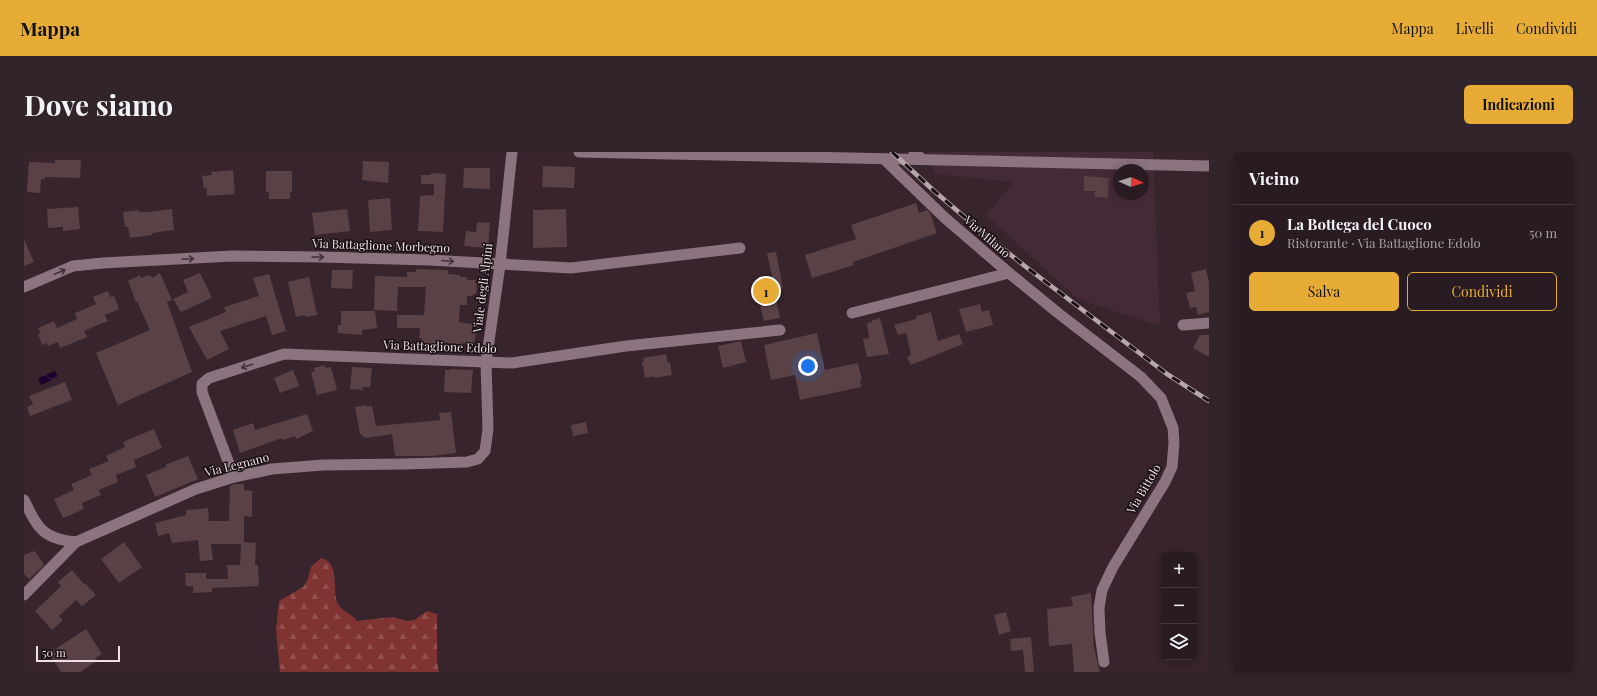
<!DOCTYPE html>
<html lang="it">
<meta charset="utf-8">
<style>
:root{--surface:#291b22;--page:#31242a;--text:#f1f3f6;--muted:#a5a1a5;--line:#453940;--accent:#e7ac36}
body{margin:0;font-family:"Playfair Display",serif;background:var(--page);color:var(--text)}
.controls{position:absolute;right:12px;bottom:12px;display:grid;overflow:hidden;border-radius:6px;box-shadow:0 2px 10px #0003}
.controls button{width:36px;height:36px;display:grid;place-items:center;padding:0;border:0;border-bottom:1px solid var(--line);background:var(--surface);color:var(--text);font:20px sans-serif}
.compass{position:absolute;left:1089px;top:12px;width:36px;height:36px;border-radius:50%;background:var(--surface);box-shadow:0 2px 10px #0003;rotate:93deg}
.scale{position:absolute;left:12px;bottom:10px;width:84px;box-sizing:border-box;padding-left:4px;border:2px solid #eddfe5;border-top:0;font-size:11px;line-height:14px;white-space:nowrap;color:#eddfe5;-webkit-text-stroke:3px #191014;paint-order:stroke}
.you{position:absolute;left:784px;top:214px;width:14px;height:14px;margin:-10px;border:3px solid #fff;border-radius:50%;background:#1a73e8;box-shadow:0 0 0 6px #1a73e833}
.badge{display:grid;place-items:center;width:26px;height:26px;border-radius:50%;background:var(--accent);color:#111;font-size:13px;font-weight:700}
.pin{position:absolute;translate:-50% -50%;border:2px solid #fff;box-shadow:0 1px 4px #0006}
.list{margin:0;padding:0;list-style:none}
h2{display:flex;justify-content:space-between;align-items:center;height:52px;margin:0;padding:0 16px;font-size:17px}
h2 small{font-size:13px;font-weight:400;color:var(--muted)}
.list li{display:grid;grid-template-columns:26px 1fr auto;gap:12px;align-items:center;box-sizing:border-box;height:56px;padding:0 16px;border-top:1px solid var(--line)}
.list b{display:block;font-size:15px;white-space:nowrap}
.list p{margin:0;font-size:13px;white-space:nowrap;color:var(--muted)}
.list em{font-size:13px;font-style:normal;color:var(--muted)}
.actions{display:flex;gap:8px;padding:12px 16px}
.actions a{flex:1;padding:9px 0;border:1px solid var(--accent);border-radius:6px;text-align:center;font-size:14px;color:var(--accent)}
.actions .main{background:var(--accent);color:#111}
.icon{flex:none;width:22px;height:22px;fill:none;stroke:currentColor;stroke-width:2;stroke-linecap:round;stroke-linejoin:round}
.map{position:relative;flex:none;width:1185px;height:520px;overflow:hidden;border-radius:6px}
header{display:flex;align-items:center;gap:24px;box-sizing:border-box;height:56px;padding:0 20px;background:var(--accent);color:#111}
header strong{font-size:19px}
nav{display:flex;gap:22px;margin-inline-start:auto;font-size:14px}
.intro{display:flex;align-items:center;justify-content:space-between;box-sizing:border-box;height:96px;padding:0 24px}
h1{margin:0;font-size:28px}
.button{padding:10px 18px;border-radius:6px;background:var(--accent);color:#111;font-size:14px;font-weight:700}
main{display:flex;gap:24px;padding:0 24px}
aside{flex:1;background:var(--surface);border-radius:6px;box-shadow:0 2px 10px #0003}
.map>svg:first-child{display:block}
.built{fill:#442a37;fill-rule:evenodd}
.forest{fill:url(#forest-firs)}
.water{fill:url(#water-waves)}
.building{fill:#594146}
.lines{fill:none;stroke-linecap:round;stroke-linejoin:round}
.minor{stroke:#8b747f;stroke-width:11}
.tertiary{stroke:#8b747f;stroke-width:11}
.rail-casing{stroke:#b6a6ad;stroke-width:4.5}
.rail{stroke:#191014;stroke-width:3;stroke-dasharray:9;stroke-linecap:butt}
.oneway{stroke:#413339}
.labels{text-anchor:middle;stroke-width:3;stroke-linejoin:round;paint-order:stroke}
.street-label{font-size:12px;fill:#eddfe5;stroke:#191014}
</style>
<header>
<strong>Mappa</strong>
<nav><a>Mappa</a><a>Livelli</a><a>Condividi</a></nav>
</header>
<div class="intro"><h1>Dove siamo</h1><a class="button">Indicazioni</a></div>
<main>
<div class="map">
<svg width="1185" height="520" viewBox="0 0 1185 520">
<defs>
<pattern id="forest-firs" width="22" height="20" patternUnits="userSpaceOnUse"><rect width="22" height="20" fill="#803431"/><path d="M5 1l3.5 6h-7zM16 11l3.5 6h-7z" fill="#92514f"/></pattern>
<pattern id="water-waves" width="16" height="10" patternUnits="userSpaceOnUse"><rect width="16" height="10" fill="#1c002c"/><path d="M0 5q4-4 8 0t8 0" fill="none" stroke="#3d254a"/></pattern>
</defs>
<rect width="100%" height="100%" fill="#37242d"/>
<path class="built" d="M905,0h224l7,174 -82,-27 -92,-84 28,-33 -79,-8zM1095,18h24v24h-24z"/>
<path class="forest" d="M297,406c19,5 11,28 16,44 3,8 15,12 20,19l36,-4 14,4 7,-1 13,-9 10,3v47l2,11h-159l-4,-42 3,-29 24,-14 4,-6 4,-14z"/>
<polygon class="water" points="31,219 34,225 17,233 14,226"/>
<g class="building">
<polygon points="31,8 57,8 56,26 21,25 21,27 17,27 16,41 3,40 5,10 31,11"/>
<polygon points="339,9 365,10 364,31 338,28"/>
<polygon points="519,14 551,15 550,36 518,35"/>
<polygon points="440,16 466,16 466,37 439,36"/>
<polygon points="209,18 211,42 183,44 183,36 180,37 178,24 188,23 187,20"/>
<polygon points="242,19 268,19 268,40 266,40 266,47 245,47 245,40 242,40"/>
<polygon points="407,21 422,22 419,80 394,79 396,44 410,43 410,32 397,32 397,23 407,23"/>
<polygon points="1060,24 1085,26 1084,46 1071,45 1071,39 1060,39"/>
<polygon points="366,46 368,78 346,80 344,48"/>
<polygon points="892,51 895,61 903,58 906,61 913,81 829,110 830,113 788,126 781,103 832,87 827,73"/>
<polygon points="54,55 56,77 39,79 39,75 24,76 23,57"/>
<polygon points="148,57 150,78 128,81 128,83 106,86 104,75 101,75 99,60 115,58 115,60 123,60"/>
<polygon points="323,57 326,79 291,83 288,61"/>
<polygon points="542,57 543,95 509,96 509,58"/>
<polygon points="453,70 466,71 464,96 440,94 442,79 452,80"/>
<polygon points="0,87 10,110 0,114"/>
<polygon points="752,100 759,136 750,138 756,166 740,169 731,133 749,128 743,101"/>
<polygon points="392,117 424,118 424,122 436,123 436,125 443,125 443,128 451,128 451,131 453,131 452,142 449,142 449,144 443,144 443,153 436,153 435,170 453,173 450,192 439,191 439,193 416,190 416,193 397,192 398,186 395,186 396,176 373,176 373,163 399,163 400,162 402,135 374,135 373,159 350,158 351,124 383,125 383,120 392,120"/>
<polygon points="1182,117 1185,131 1185,160 1174,163 1172,155 1166,156 1162,141 1171,139 1167,121"/>
<polygon points="308,118 329,118 328,137 307,136"/>
<polygon points="136,121 148,148 143,150 168,220 94,253 72,201 126,178 113,149 112,150 104,129 116,123 117,126 126,123 128,126"/>
<polygon points="176,121 188,146 157,160 149,147 164,140 159,128"/>
<polygon points="245,122 262,179 248,183 242,164 196,179 205,197 183,208 165,175 202,160 200,155 235,144 229,126"/>
<polygon points="285,125 293,163 281,165 281,163 272,165 264,130"/>
<polygon points="84,139 86,145 90,144 95,157 81,163 84,169 60,179 63,185 36,196 34,190 24,194 23,191 18,193 14,182 17,181 14,176 30,169 33,176 53,167 51,161 72,152 69,145"/>
<polygon points="956,152 958,160 965,158 969,173 942,180 935,157"/>
<polygon points="317,159 351,159 353,176 338,178 338,183 314,181 314,173 317,173"/>
<polygon points="907,160 914,189 935,182 939,192 887,213 883,205 887,203 882,181 874,183 870,173 892,167 892,164"/>
<polygon points="856,166 865,202 843,205 839,187 845,186 843,171 848,170 848,168"/>
<polygon points="793,181 801,218 834,211 838,228 836,229 837,235 776,248 771,223 747,228 740,193"/>
<polygon points="1176,183 1185,183 1185,205 1169,196"/>
<polygon points="717,189 722,210 699,216 694,194"/>
<polygon points="642,202 644,211 646,210 648,223 631,226 631,224 621,226 618,210 620,210 619,206"/>
<polygon points="301,213 301,216 307,215 313,238 293,243 287,220 291,219 290,216"/>
<polygon points="328,215 348,216 346,235 338,235 339,238 326,237"/>
<polygon points="426,217 449,218 447,241 420,240 421,218 426,218"/>
<polygon points="269,218 275,234 256,241 250,226"/>
<polygon points="41,230 48,248 6,264 3,255 9,252 5,244"/>
<polygon points="343,253 343,255 348,254 352,274 416,268 415,261 427,260 432,301 408,304 371,304 368,282 342,286 336,282 331,255"/>
<polygon points="283,262 289,279 272,287 271,284 259,288 258,286 216,301 209,278 229,271 231,278"/>
<polygon points="562,270 564,281 549,284 547,273"/>
<polygon points="130,277 138,296 110,308 112,315 92,323 94,330 75,338 77,343 58,351 60,357 39,366 30,347 50,338 47,332 68,323 65,317 85,309 82,304 101,295 99,290"/>
<polygon points="164,304 174,327 131,345 122,323 142,315 141,313"/>
<polygon points="210,332 220,332 220,338 228,339 228,365 220,364 220,390 232,391 231,413 234,413 235,434 188,436 188,440 169,441 169,434 162,434 161,421 182,421 182,427 204,427 203,413 216,413 217,392 187,392 189,408 176,409 174,388 148,391 145,381 134,384 131,371 162,363 162,358 184,356 185,369 205,369 206,334"/>
<polygon points="100,390 118,415 95,431 77,407"/>
<polygon points="11,399 20,413 5,427 0,422 0,404 2,402"/>
<polygon points="48,418 60,432 61,431 72,443 58,454 52,448 35,464 39,468 28,478 11,459 37,434 34,430"/>
<polygon points="1067,441 1070,496 1076,520 1050,520 1048,492 1025,494 1023,457 1049,454 1047,445"/>
<polygon points="982,460 987,479 975,483 970,463"/>
<polygon points="62,477 78,502 71,506 73,509 56,520 37,520 25,501"/>
<polygon points="1007,485 1010,520 1001,520 999,498 987,499 986,487"/>
</g>
<g class="lines">
<g class="minor">
<polyline points="890,0 898,7"/>
<polyline points="860,7 921,66 985,121 1034,161 1117,225 1137,246 1149,276 1150,291 1148,315 1141,330 1089,415 1078,438 1075,456 1076,481 1080,510"/>
<polyline points="0,135 49,114 79,111 208,104 297,105 405,108 547,116 716,96"/>
<polyline points="828,161 985,121"/>
<polyline points="1159,173 1185,171"/>
<polyline points="210,325 178,240 178,232 185,226 260,202 488,211 602,194 756,178"/>
<path d="M0,348c14,28 18,39 52,42l120,-53 38,-12 38,-8 51,-4 82,-1 62,-2 11,-3 7,-8 3,-22 -2,-67 14,-97 12,-113"/>
<polyline points="0,443 52,390"/>
</g>
<polyline class="tertiary" points="555,0 1185,14"/>
<g class="rail-casing">
<polyline id="rail" points="868,0 909,38 958,80 1002,115 1143,222 1185,249"/>
</g>
<use href="#rail" class="rail"/>
</g>
<defs><path id="oneway-shaft" d="M-6 0H5M1.5-3L5.5 0L1.5 3" fill="none" stroke-width="1.6" stroke-linecap="round" stroke-linejoin="round"/></defs>
<g class="oneway">
<use href="#oneway-shaft" transform="translate(294 105)"/>
<use href="#oneway-shaft" transform="translate(164 107) rotate(-3)"/>
<use href="#oneway-shaft" transform="translate(424 109) rotate(5)"/>
<use href="#oneway-shaft" transform="translate(36 120) rotate(-23)"/>
<use href="#oneway-shaft" transform="translate(223 214) rotate(162)"/>
</g>
<g class="labels">
<g class="street-label">
<text transform="translate(963 85) rotate(41)" y="4">Via Milano</text>
<text transform="translate(357 94) rotate(2)" y="4">Via Battaglione Morbegno</text>
<text transform="translate(459 136) rotate(-83)" y="4">Viale degli Alpini</text>
<text transform="translate(416 195) rotate(2)" y="4">Via Battaglione Edolo</text>
<text transform="translate(213 313) rotate(-14)" y="4">Via Legnano</text>
<text transform="translate(1120 337) rotate(-60)" y="4">Via Bittolo</text>
</g>
</g>
</svg>
<div class="controls">
<button>+</button>
<button>−</button>
<button><svg class="icon" aria-label="layers" viewBox="0 0 24 24"><path d="M12 4l9 5-9 5-9-5zM3 14l9 5 9-5"/></svg></button>
</div>
<svg class="compass" viewBox="-18 -18 36 36"><path d="M0-13l5 13h-10z" fill="#e53935"/><path d="M0 13l5-13h-10z" fill="#a5a1a5"/></svg>
<div class="scale">50 m</div>
<div class="you"></div>
<div class="pin badge" style="left:742px;top:139px">1</div>
</div>
<aside>
<h2>Vicino<small></small></h2>
<ul class="list">
<li><span class="badge">1</span><div><b>La Bottega del Cuoco</b><p>Ristorante · Via Battaglione Edolo</p></div><em>50 m</em></li>
</ul>
<div class="actions"><a class="main">Salva</a><a>Condividi</a></div>
</aside>
</main>
